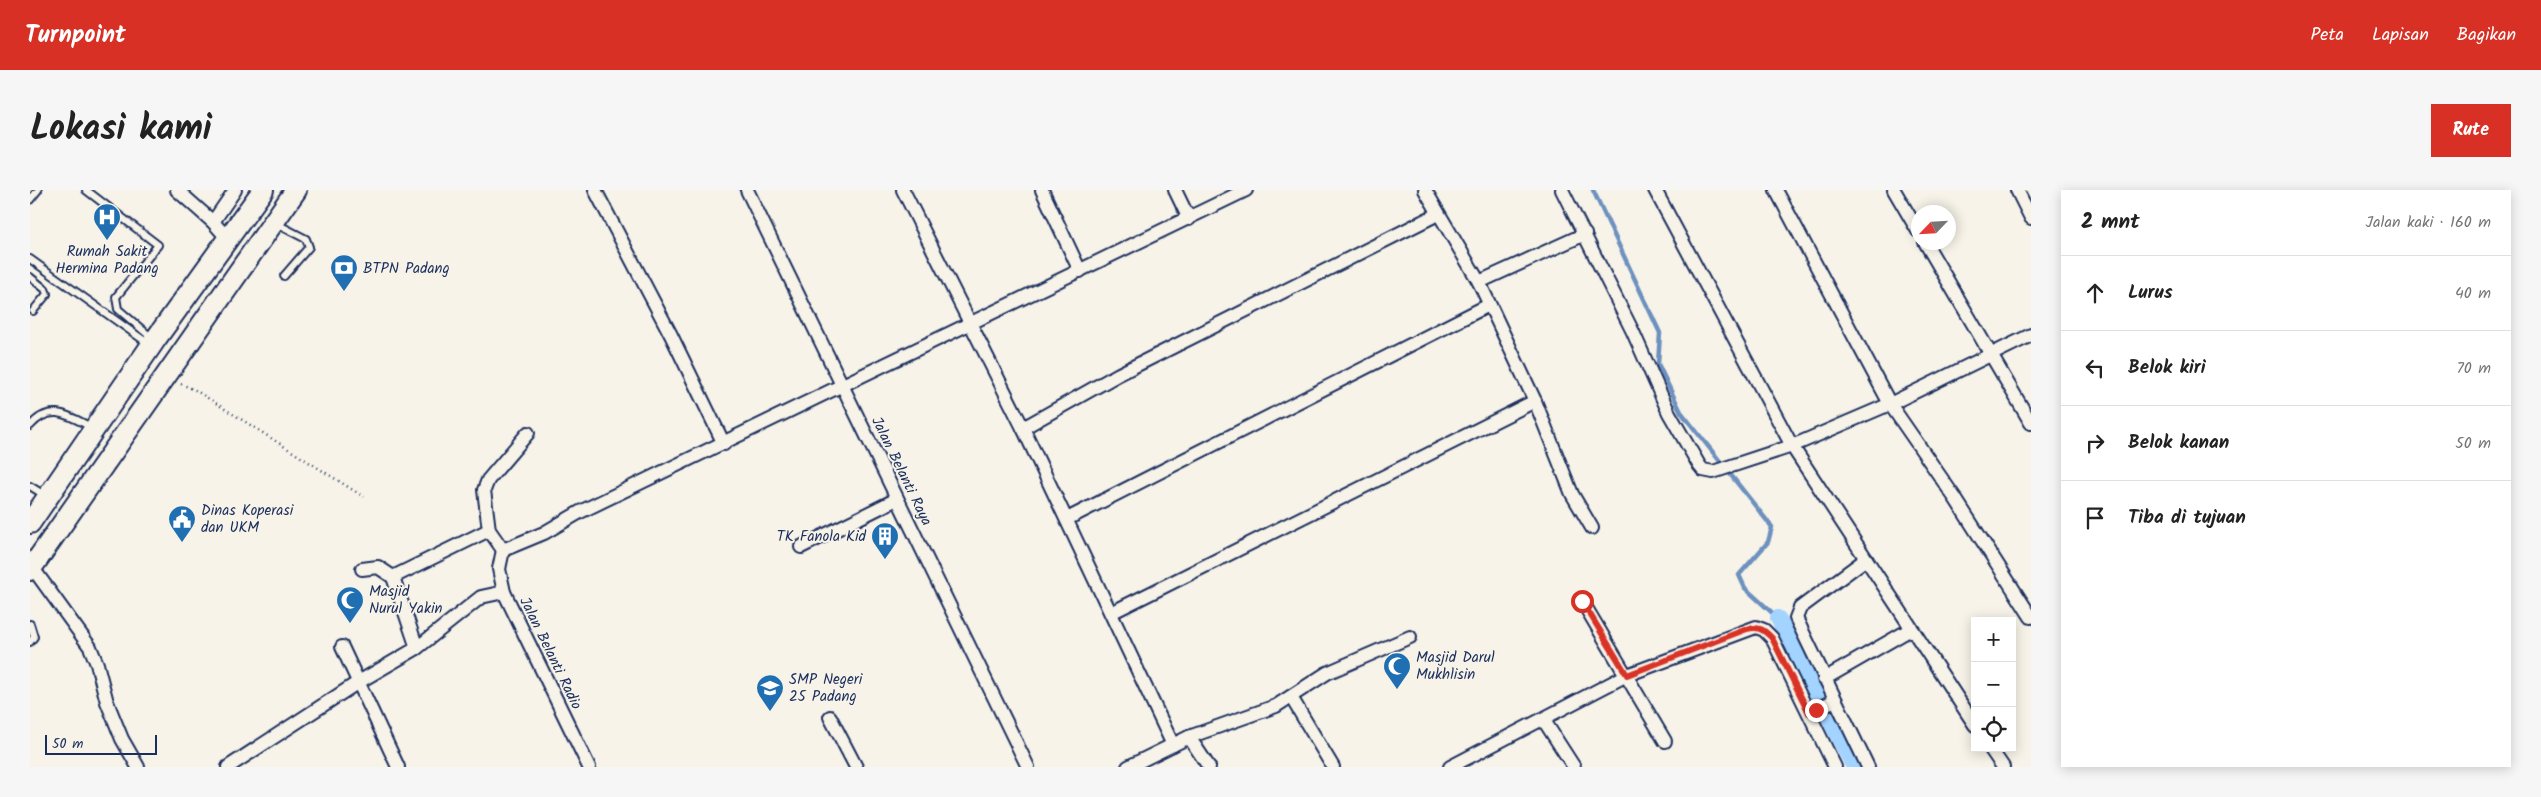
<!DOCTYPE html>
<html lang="id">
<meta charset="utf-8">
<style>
:root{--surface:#fff;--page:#f6f6f6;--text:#222;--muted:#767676;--line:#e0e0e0;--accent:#d93025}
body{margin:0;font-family:Kalam,sans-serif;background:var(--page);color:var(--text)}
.controls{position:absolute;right:15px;bottom:15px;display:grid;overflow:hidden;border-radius:0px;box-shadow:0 2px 12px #0003}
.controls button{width:45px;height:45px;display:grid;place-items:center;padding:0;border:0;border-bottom:1px solid var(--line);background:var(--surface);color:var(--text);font:25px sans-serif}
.compass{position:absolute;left:1881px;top:15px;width:45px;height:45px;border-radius:50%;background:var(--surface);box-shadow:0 2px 12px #0003;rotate:245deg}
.scale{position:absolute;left:15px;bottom:12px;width:112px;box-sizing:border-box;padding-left:5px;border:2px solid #1b2f5e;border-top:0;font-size:14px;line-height:18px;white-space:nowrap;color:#1b2f5e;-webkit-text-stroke:4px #f7f3e8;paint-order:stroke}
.stop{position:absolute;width:15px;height:15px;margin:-11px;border:4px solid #d93025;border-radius:50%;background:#fff}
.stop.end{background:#d93025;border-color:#fff;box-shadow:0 1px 5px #0008}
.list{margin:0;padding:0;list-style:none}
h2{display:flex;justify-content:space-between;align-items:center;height:65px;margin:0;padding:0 20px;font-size:21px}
h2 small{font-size:16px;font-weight:400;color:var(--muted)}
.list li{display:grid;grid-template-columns:32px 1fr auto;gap:15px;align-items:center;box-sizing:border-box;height:75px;padding:0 20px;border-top:1px solid var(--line)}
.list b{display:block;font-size:19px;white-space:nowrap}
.list em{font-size:16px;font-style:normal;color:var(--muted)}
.icon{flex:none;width:28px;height:28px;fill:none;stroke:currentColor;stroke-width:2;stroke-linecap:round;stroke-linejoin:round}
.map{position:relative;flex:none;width:2001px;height:577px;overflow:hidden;border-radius:0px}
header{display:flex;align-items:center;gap:30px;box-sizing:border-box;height:70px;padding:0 25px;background:var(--accent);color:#fff}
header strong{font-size:24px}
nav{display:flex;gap:28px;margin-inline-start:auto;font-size:18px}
.intro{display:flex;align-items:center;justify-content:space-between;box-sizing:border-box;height:120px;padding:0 30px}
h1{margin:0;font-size:35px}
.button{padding:12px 22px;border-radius:0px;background:var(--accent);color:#fff;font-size:18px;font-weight:700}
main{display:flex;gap:30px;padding:0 30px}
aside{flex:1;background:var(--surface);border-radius:0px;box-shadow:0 2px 12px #0003}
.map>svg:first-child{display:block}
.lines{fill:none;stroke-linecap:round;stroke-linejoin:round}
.stream{stroke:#6d91bf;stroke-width:4.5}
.canal{stroke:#a3d3ff;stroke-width:16}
.lane-casing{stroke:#1b2f5e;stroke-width:10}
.street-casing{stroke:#1b2f5e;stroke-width:16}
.primary-casing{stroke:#1b2f5e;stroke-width:24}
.path{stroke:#1b2f5e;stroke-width:2.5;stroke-dasharray:1 4;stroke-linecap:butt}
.lane{stroke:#f7f3e8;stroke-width:6}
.street{stroke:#f7f3e8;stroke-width:12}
.primary{stroke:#f7f3e8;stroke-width:20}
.route{stroke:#d93025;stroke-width:6}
.labels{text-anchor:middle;stroke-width:4;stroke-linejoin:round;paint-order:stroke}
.poi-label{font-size:15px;fill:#1b2f5e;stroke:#f7f3e8;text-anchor:start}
.street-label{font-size:15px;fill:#1b2f5e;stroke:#f7f3e8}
</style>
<header>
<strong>Turnpoint</strong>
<nav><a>Peta</a><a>Lapisan</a><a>Bagikan</a></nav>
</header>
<div class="intro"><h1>Lokasi kami</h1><a class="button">Rute</a></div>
<main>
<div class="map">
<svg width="2001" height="577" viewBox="0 0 2001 577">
<rect width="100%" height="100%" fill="#f7f3e8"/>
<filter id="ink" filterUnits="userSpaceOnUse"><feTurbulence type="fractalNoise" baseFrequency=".02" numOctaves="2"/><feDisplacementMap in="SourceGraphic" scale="10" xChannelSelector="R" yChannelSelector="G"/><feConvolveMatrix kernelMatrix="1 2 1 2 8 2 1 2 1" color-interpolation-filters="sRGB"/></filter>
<g filter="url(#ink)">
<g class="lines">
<polyline class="stream" points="1563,0 1630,143 1628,174 1651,222 1742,337 1738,352 1709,385 1715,398 1748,428"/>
<polyline class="canal" points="1748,428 1824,577"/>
<g class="lane-casing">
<g id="lane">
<polyline points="56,0 128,55 86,107 88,119 122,148"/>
<polyline points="0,10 8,0"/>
<polyline points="245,33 276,49 279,57 254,86"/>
<polyline points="0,69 119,154"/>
<polyline points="0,87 15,99 17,104 3,121"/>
<path d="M0,236c21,-24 39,-10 63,2"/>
<polyline points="0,296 16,306"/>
<polyline points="0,434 4,447 0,452"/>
</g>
</g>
<g class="street-casing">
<g id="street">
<polyline points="147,0 183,32 198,49"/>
<polyline points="565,0 641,145 694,254"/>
<polyline points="717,0 998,577"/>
<polyline points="873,0 993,238 1143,555"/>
<polyline points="1012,0 1050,81"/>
<polyline points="1145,0 1159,29"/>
<polyline points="1395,0 1449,92 1505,211 1542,304 1562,338"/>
<polyline points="1532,0 1603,142 1639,223 1669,275 1673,280 1683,282 1762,256 1860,214 2001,145"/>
<polyline points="1625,0 1762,256 1945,535"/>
<polyline points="1746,0 1860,214 1925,308 2001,427"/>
<polyline points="1864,0 1888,41"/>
<polyline points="1987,0 2001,28"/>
<polyline points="183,32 205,0"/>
<polyline points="1895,52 2001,233"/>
<polyline points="1449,92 1555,44"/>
<polyline points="993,238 1089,184 1408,24"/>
<polyline points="1037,329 1459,115"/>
<polyline points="771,357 867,309"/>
<polyline points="473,360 514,343 550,322 1216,0"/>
<polyline points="473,360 469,379 474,402 559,577"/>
<polyline points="473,360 459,340 454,300 458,290 498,243"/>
<polyline points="1836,369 1770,418 1766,428 1838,577"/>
<polyline points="2,377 60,457 67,474 77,512 92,549 108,577"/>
<polyline points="332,379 348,377 363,387 459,340"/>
<polyline points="1552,411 1635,551"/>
<polyline points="1081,423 1505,211"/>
<polyline points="312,457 368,577"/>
<polyline points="387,458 451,407 474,402"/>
<polyline points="1794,489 1881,439"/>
<polyline points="1261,507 1303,577"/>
<polyline points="1779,523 1805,510"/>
<polyline points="800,527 826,577"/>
<polyline points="1513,529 1544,577"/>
<polyline points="1159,547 1179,577"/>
<polyline points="1960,558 1973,577"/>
<polyline points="198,577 327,493 387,458 363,387"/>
<polyline points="1098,577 1159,547 1246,516 1297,483 1380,447"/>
<polyline points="1420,577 1597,485 1726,437 1734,440 1742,448 1805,577"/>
</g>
</g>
<g class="primary-casing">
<g id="primary">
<polyline points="0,333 125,150 233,0"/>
<polyline points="0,380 266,0"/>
</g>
</g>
<polyline class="path" points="151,194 165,200 334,307"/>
<use href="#lane" class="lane"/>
<use href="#street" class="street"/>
<use href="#primary" class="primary"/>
</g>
</g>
<g class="lines" filter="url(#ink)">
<path class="route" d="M1552,411l45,74 120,-46c12,-3 17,1 25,9l37,75 7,-3"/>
</g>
<defs>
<g id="hospital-pin" transform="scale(1.4375)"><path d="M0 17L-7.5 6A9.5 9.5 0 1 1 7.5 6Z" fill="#1f6fb2" stroke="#f7f3e8"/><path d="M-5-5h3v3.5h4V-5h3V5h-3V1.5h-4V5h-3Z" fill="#fff"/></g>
<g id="bank-pin" transform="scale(1.4375)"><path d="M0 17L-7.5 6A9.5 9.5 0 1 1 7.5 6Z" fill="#1f6fb2" stroke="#f7f3e8"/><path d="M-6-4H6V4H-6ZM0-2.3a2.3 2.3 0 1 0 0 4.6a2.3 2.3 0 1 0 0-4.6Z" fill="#fff"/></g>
<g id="civic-pin" transform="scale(1.4375)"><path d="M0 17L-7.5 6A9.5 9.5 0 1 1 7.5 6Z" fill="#1f6fb2" stroke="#f7f3e8"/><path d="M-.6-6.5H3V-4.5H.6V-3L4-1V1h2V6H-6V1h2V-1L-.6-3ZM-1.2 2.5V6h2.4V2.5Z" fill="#fff"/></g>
<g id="building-pin" transform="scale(1.4375)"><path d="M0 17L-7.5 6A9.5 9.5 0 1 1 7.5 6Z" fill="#1f6fb2" stroke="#f7f3e8"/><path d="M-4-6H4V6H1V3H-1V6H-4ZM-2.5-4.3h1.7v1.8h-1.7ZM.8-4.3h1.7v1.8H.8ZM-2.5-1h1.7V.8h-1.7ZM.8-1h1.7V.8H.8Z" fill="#fff"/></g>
<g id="mosque-pin" transform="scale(1.4375)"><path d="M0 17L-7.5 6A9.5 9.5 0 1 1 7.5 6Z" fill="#1f6fb2" stroke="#f7f3e8"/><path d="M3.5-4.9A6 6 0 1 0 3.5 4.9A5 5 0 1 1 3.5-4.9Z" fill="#fff"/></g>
<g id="school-pin" transform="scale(1.4375)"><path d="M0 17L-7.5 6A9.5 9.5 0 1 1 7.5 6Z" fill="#1f6fb2" stroke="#f7f3e8"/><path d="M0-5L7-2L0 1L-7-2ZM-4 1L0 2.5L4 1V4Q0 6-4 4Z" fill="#fff"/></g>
</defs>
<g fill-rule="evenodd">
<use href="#hospital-pin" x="77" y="27"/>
<use href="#bank-pin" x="314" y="78"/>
<use href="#civic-pin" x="152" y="329"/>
<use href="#building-pin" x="855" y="346"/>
<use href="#mosque-pin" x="320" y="410"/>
<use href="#mosque-pin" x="1367" y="476"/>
<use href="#school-pin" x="740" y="498"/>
</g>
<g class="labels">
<g class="poi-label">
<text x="77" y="66" text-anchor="middle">Rumah Sakit<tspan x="77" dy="17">Hermina Padang</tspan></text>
<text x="333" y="83">BTPN Padang</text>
<text x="171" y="325">Dinas Koperasi<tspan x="171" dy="17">dan UKM</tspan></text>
<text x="836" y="351" text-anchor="end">TK Fanola Kid</text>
<text x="339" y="406">Masjid<tspan x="339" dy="17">Nurul Yakin</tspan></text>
<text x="1386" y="472">Masjid Darul<tspan x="1386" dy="17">Mukhlisin</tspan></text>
<text x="759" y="494">SMP Negeri<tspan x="759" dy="17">25 Padang</tspan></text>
</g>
<g class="street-label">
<text transform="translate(872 281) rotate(64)" y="5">Jalan Belanti Raya</text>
<text transform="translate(521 463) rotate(64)" y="5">Jalan Belanti Radio</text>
</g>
</g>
</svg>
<div class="controls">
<button>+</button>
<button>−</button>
<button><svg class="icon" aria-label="locate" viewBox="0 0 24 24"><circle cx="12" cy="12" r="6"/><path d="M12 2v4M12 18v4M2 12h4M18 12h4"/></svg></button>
</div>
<svg class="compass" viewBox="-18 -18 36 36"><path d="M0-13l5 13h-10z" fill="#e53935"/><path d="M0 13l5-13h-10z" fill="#767676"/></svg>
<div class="scale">50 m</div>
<div class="stop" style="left:1552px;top:411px"></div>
<div class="stop end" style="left:1786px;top:520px"></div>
</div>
<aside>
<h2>2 mnt<small>Jalan kaki · 160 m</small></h2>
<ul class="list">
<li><svg class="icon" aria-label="ahead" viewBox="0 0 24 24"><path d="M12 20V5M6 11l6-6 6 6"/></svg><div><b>Lurus</b></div><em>40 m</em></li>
<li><svg class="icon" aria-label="left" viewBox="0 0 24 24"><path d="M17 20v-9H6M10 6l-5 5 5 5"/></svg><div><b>Belok kiri</b></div><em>70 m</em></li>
<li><svg class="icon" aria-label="right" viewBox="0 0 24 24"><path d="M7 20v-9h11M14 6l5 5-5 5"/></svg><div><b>Belok kanan</b></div><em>50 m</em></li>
<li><svg class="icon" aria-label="arrive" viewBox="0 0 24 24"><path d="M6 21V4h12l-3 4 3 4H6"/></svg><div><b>Tiba di tujuan</b></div></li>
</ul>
</aside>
</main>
